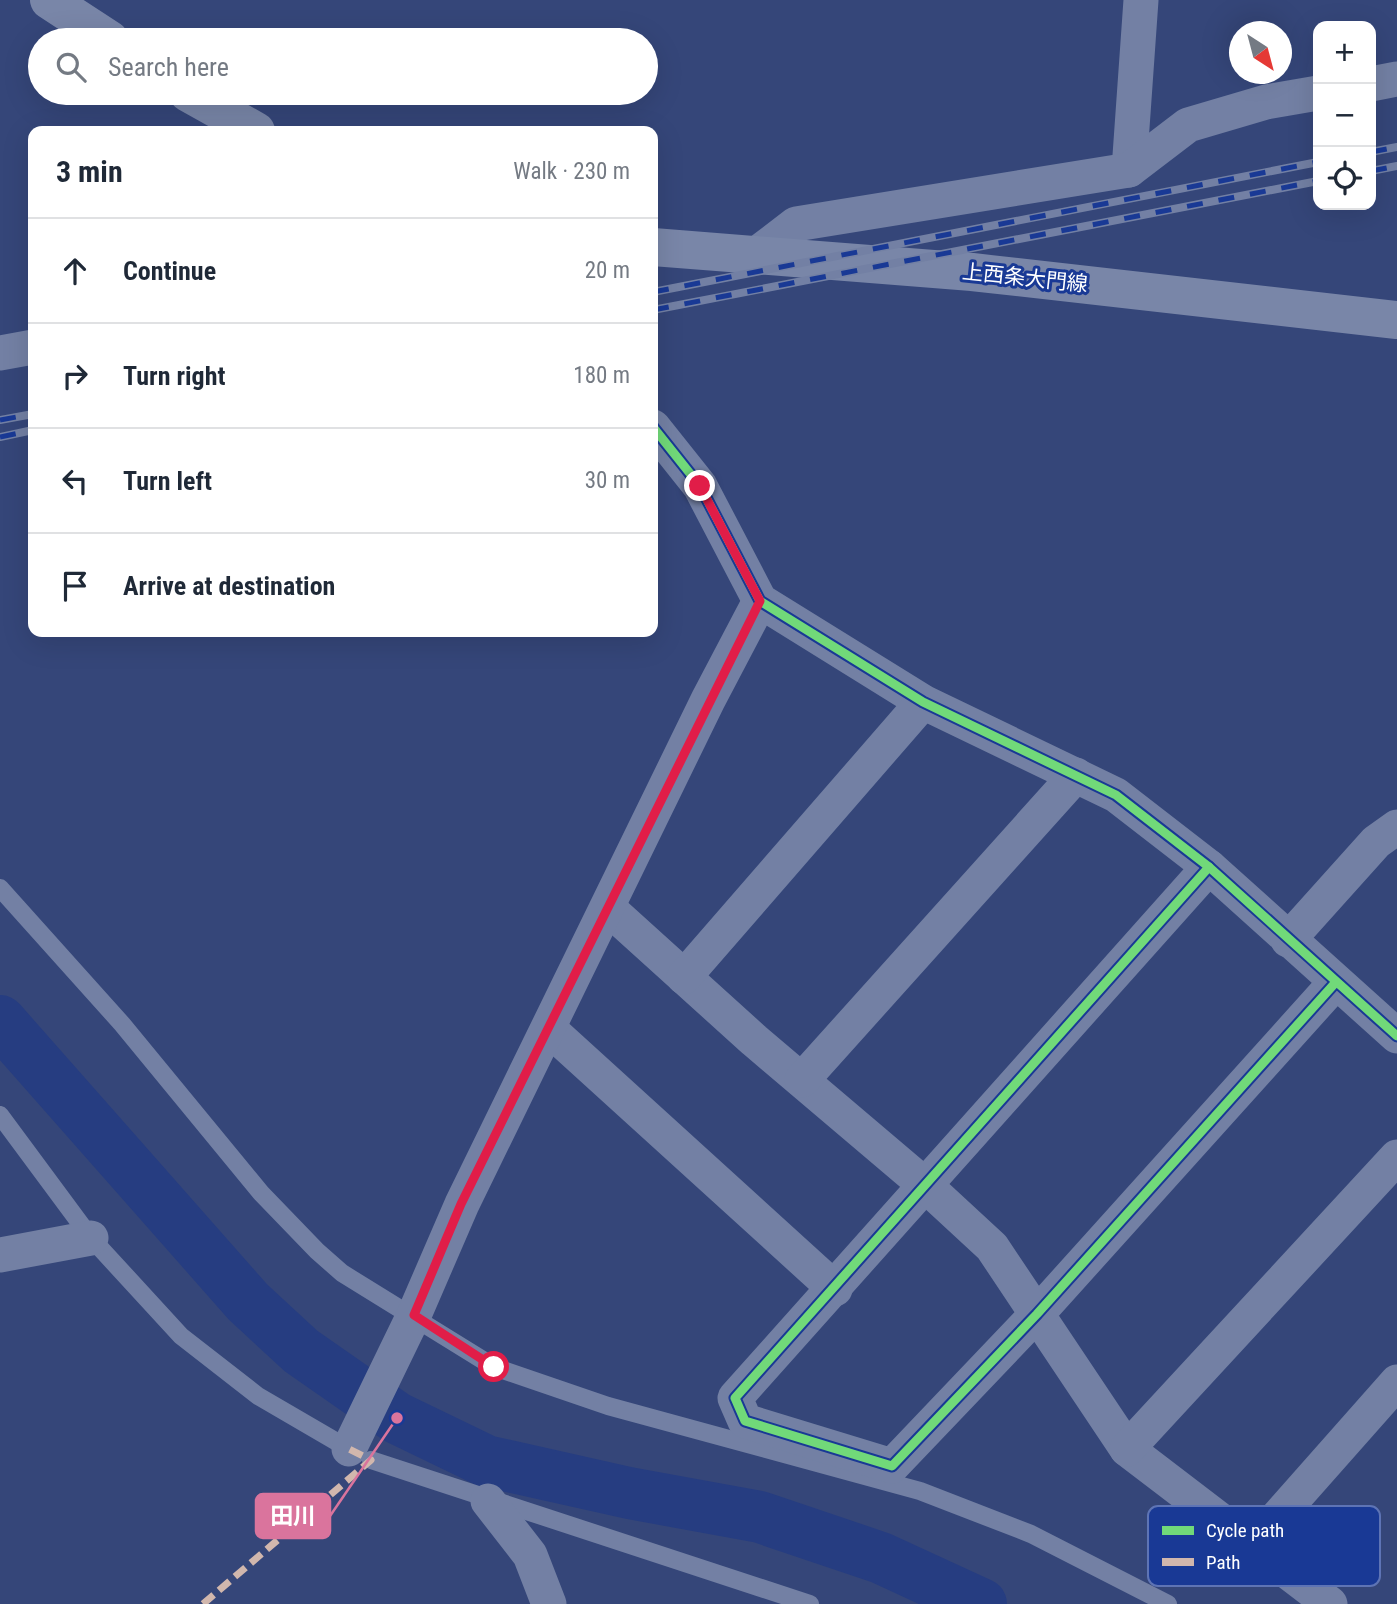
<!DOCTYPE html>
<meta charset="utf-8">
<style>
:root{--surface:#fff;--page:#f6f6f7;--text:#1f2937;--muted:#747a83;--line:#e0e1e3}
body{margin:0;font-family:"Roboto Condensed","Noto Sans JP",sans-serif;background:var(--page);color:var(--text)}
.controls{position:absolute;right:21px;top:21px;display:grid;overflow:hidden;border-radius:14px;box-shadow:0 7px 28px #0002}
.controls button{width:63px;height:63px;display:grid;place-items:center;padding:0;border:0;border-bottom:2px solid var(--line);background:var(--surface);color:var(--text);font:35px sans-serif}
.compass{position:absolute;left:1229px;top:21px;width:63px;height:63px;border-radius:50%;background:var(--surface);box-shadow:0 7px 28px #0002;rotate:144deg}
.stop{position:absolute;width:21px;height:21px;margin:-16px;border:5px solid #e11d48;border-radius:50%;background:#fff}
.stop.end{background:#e11d48;border-color:#fff;box-shadow:0 2px 7px #0008}
.list{margin:0;padding:0;list-style:none}
h2{display:flex;justify-content:space-between;align-items:center;height:91px;margin:0;padding:0 28px;font-size:30px}
h2 small{font-size:23px;font-weight:400;color:var(--muted)}
.list li{display:grid;grid-template-columns:46px 1fr auto;gap:21px;align-items:center;box-sizing:border-box;height:105px;padding:0 28px;border-top:2px solid var(--line)}
.list b{display:block;font-size:26px;white-space:nowrap}
.list em{font-size:23px;font-style:normal;color:var(--muted)}
.icon{flex:none;width:38px;height:38px;fill:none;stroke:currentColor;stroke-width:2;stroke-linecap:round;stroke-linejoin:round}
.map{position:relative;flex:none;width:1397px;height:1604px;overflow:hidden}
.search{position:absolute;background:var(--surface);box-shadow:0 7px 28px #0002;left:28px;top:28px;width:630px;height:77px;display:flex;align-items:center;gap:18px;box-sizing:border-box;padding:0 24px;border-radius:38px;color:var(--muted);font-size:26px}
.panel{position:absolute;background:var(--surface);box-shadow:0 7px 28px #0002;left:28px;top:126px;width:630px;height:511px;border-radius:14px}
.map>svg:first-child{display:block}
.lines{fill:none;stroke-linecap:round;stroke-linejoin:round}
.river{stroke:#263d81;stroke-width:52}
.lane{stroke:#7380a4;stroke-width:18}
.street{stroke:#7380a4;stroke-width:35}
.secondary{stroke:#7986a8;stroke-width:38}
.rail-casing{stroke:#7380a4;stroke-width:8}
.rail{stroke:#193995;stroke-width:5;stroke-dasharray:16;stroke-linecap:butt}
.quiet{stroke:#d1b7ad;stroke-width:7;stroke-dasharray:14 7;stroke-linecap:butt}
.cycleway-casing{stroke:#193995;stroke-width:13}
.cycleway{stroke:#71d979;stroke-width:9}
.route{stroke:#e11d48;stroke-width:9}
.labels{text-anchor:middle;stroke-width:6;stroke-linejoin:round;paint-order:stroke}
.street-label{font-size:21px;fill:#fff;stroke:#193995}
.key{fill:#193995;stroke:#5e74b5;stroke-width:2}
.key-label{font-size:19px;fill:#fff}
.leader{fill:none;stroke:#da749d;stroke-width:2.5}
.callout-dot{fill:#da749d;stroke:#193995;stroke-width:2.5}
.callout{fill:#da749d;stroke:#da749d;stroke-width:2.5}
.callout-label{font-size:23px;text-anchor:middle;font-weight:bold;fill:#fff}
</style>
<div class="map">
<svg width="1397" height="1604" viewBox="0 0 1397 1604">
<rect width="100%" height="100%" fill="#354679"/>
<g class="lines">
<polyline class="river" points="0,1021 248,1302 301,1351 397,1418 486,1461 629,1493 760,1517 881,1558 981,1604"/>
<g class="lane">
<polyline points="0,888 122,1024 261,1193 317,1251 342,1273 494,1367 608,1406 920,1491 1031,1534 1168,1604"/>
<polyline points="0,1115 91,1238 181,1336 258,1396 349,1449"/>
<polyline points="371,1460 810,1604"/>
</g>
<g class="street">
<polyline points="1371,84 1397,79"/>
<polyline points="1129,170 1141,0"/>
<polyline points="754,256 796,224 1129,170 1188,125 1266,102 1318,93"/>
<polyline points="0,353 33,347"/>
<polyline points="653,427 700,486 760,601 923,702 1116,795 1209,867 1397,1036"/>
<polyline points="1209,867 735,1398 745,1421 892,1466 1037,1314 1336,982"/>
<polyline points="608,908 754,1040 926,1186 992,1247 1127,1449 1330,1604"/>
<polyline points="1288,940 1376,842 1397,827"/>
<polyline points="684,977 923,702"/>
<polyline points="549,1029 835,1289"/>
<polyline points="802,1080 1076,775"/>
<polyline points="0,1255 91,1238"/>
<polyline points="349,1449 414,1315 462,1204 708,700 760,601"/>
<polyline points="1127,1449 1397,1157"/>
<polyline points="488,1501 530,1555 549,1604"/>
<polyline points="1252,1546 1397,1382"/>
</g>
<g class="secondary">
<polyline points="49,0 110,40"/>
<polyline points="188,93 256,131"/>
<polyline points="653,247 972,272 1397,320"/>
</g>
<g class="rail-casing">
<g id="rail">
<polyline points="1371,152 1397,147"/>
<polyline points="1371,171 1397,166"/>
<polyline points="653,292 1318,162"/>
<polyline points="653,310 1318,181"/>
<polyline points="0,420 33,414"/>
<polyline points="0,437 33,430"/>
</g>
</g>
<use href="#rail" class="rail"/>
<polyline class="quiet" points="203,1604 371,1460 349,1449"/>
<g class="cycleway-casing">
<g id="cycleway">
<polyline points="653,427 700,486 760,601 923,702 1116,795 1209,867 1397,1036"/>
<polyline points="1209,867 735,1398 745,1421 892,1466 1037,1314 1336,982"/>
</g>
</g>
<use href="#cycleway" class="cycleway"/>
</g>
<g class="lines">
<polyline class="route" points="494,1367 414,1315 461,1204 760,601 700,486"/>
</g>
<g class="labels">
<g class="street-label">
<text transform="translate(1025 278) rotate(6)" y="7">上西条大門線</text>
</g>
</g>
<rect x="1148" y="1506" width="232" height="80" rx="10" class="key"/>
<rect x="1162" y="1526" width="32" height="9" fill="#71d979"/>
<rect x="1162" y="1558" width="32" height="8" fill="#d1b7ad"/>
<g class="key-label">
<text x="1206" y="1537">Cycle path</text>
<text x="1206" y="1569">Path</text>
</g>
<path class="leader" d="M397 1418L330 1516"/>
<circle class="callout-dot" cx="397" cy="1418" r="7"/>
<rect class="callout" x="256" y="1494" width="74" height="44" rx="7"/>
<g class="callout-label">
<text x="293" y="1524">田川</text>
</g>
</svg>
<div class="controls">
<button>+</button>
<button>−</button>
<button><svg class="icon" aria-label="locate" viewBox="0 0 24 24"><circle cx="12" cy="12" r="6"/><path d="M12 2v4M12 18v4M2 12h4M18 12h4"/></svg></button>
</div>
<svg class="compass" viewBox="-18 -18 36 36"><path d="M0-13l5 13h-10z" fill="#e53935"/><path d="M0 13l5-13h-10z" fill="#747a83"/></svg>
<div class="stop" style="left:494px;top:1367px"></div>
<div class="stop end" style="left:700px;top:486px"></div>
<div class="search"><svg class="icon" aria-label="search" viewBox="0 0 24 24"><circle cx="10" cy="10" r="6"/><path d="M15 15l6 6"/></svg>Search here</div>
<section class="panel">
<h2>3 min<small>Walk · 230 m</small></h2>
<ul class="list">
<li><svg class="icon" aria-label="ahead" viewBox="0 0 24 24"><path d="M12 20V5M6 11l6-6 6 6"/></svg><div><b>Continue</b></div><em>20 m</em></li>
<li><svg class="icon" aria-label="right" viewBox="0 0 24 24"><path d="M7 20v-9h11M14 6l5 5-5 5"/></svg><div><b>Turn right</b></div><em>180 m</em></li>
<li><svg class="icon" aria-label="left" viewBox="0 0 24 24"><path d="M17 20v-9H6M10 6l-5 5 5 5"/></svg><div><b>Turn left</b></div><em>30 m</em></li>
<li><svg class="icon" aria-label="arrive" viewBox="0 0 24 24"><path d="M6 21V4h12l-3 4 3 4H6"/></svg><div><b>Arrive at destination</b></div></li>
</ul>
</section>
</div>
